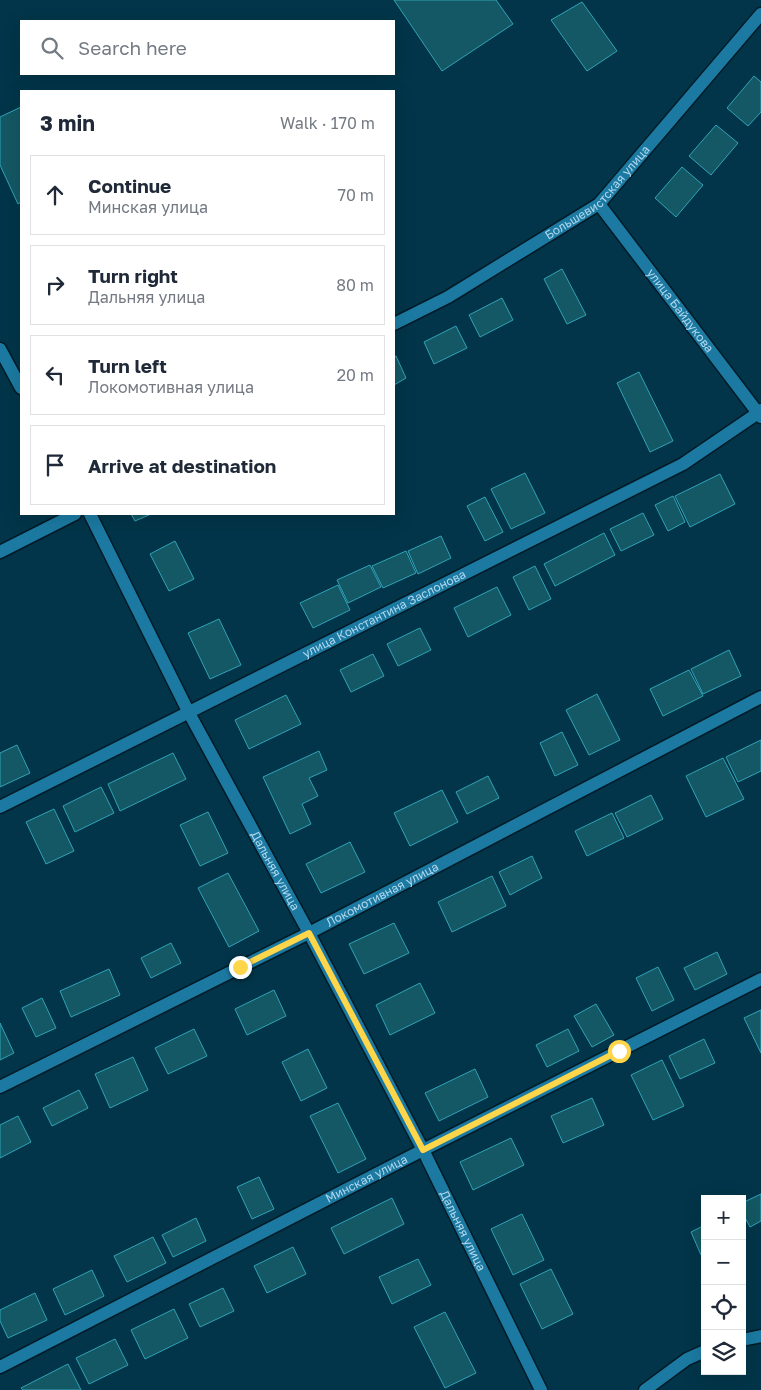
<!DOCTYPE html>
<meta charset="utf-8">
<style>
:root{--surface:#fff;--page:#f6f6f7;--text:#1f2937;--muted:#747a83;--line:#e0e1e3}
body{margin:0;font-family:"Golos Text",sans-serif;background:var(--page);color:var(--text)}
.controls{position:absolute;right:15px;bottom:15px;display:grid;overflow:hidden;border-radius:0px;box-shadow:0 5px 20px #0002}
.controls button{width:45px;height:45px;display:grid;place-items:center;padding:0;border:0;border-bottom:1px solid var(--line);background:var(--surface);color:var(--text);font:25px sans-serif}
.stop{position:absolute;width:15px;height:15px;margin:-11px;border:4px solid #ffd54a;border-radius:50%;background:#fff}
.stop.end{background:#ffd54a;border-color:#fff;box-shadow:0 1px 5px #0008}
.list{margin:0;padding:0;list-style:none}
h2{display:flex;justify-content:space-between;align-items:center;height:65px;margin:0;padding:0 20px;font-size:21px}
h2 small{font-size:16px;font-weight:400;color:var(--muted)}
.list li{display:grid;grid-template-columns:32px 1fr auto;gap:15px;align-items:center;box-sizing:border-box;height:80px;margin:0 10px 10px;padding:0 10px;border:1px solid var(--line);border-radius:0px}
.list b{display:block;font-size:19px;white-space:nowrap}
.list p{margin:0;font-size:16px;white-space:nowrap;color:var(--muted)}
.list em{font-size:16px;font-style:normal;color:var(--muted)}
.icon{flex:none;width:28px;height:28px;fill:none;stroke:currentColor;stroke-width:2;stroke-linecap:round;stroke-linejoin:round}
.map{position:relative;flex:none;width:761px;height:1390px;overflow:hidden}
.search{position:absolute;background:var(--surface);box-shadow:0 5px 20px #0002;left:20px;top:20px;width:375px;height:55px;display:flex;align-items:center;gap:12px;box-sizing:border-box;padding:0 18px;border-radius:0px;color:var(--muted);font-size:19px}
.panel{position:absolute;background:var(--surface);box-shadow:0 5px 20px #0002;left:20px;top:90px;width:375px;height:425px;border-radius:0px}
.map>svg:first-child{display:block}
.building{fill:#135864;stroke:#31a3b8}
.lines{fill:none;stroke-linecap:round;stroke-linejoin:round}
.minor-casing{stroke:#011b27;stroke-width:15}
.minor{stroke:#1c7aa2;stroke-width:12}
.route{stroke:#ffd54a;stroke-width:6}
.labels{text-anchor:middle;stroke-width:4;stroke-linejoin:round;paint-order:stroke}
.street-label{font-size:12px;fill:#b0d8ed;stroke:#0e2937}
</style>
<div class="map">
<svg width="761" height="1390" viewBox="0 0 761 1390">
<rect width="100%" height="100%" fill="#023549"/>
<g class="building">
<polygon points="394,0 496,0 513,24 442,71"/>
<polygon points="582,2 617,51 587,71 551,20"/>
<polygon points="754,76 761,82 761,112 748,126 727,108"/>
<polygon points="21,107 21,202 18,204 0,165 0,117"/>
<polygon points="716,125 738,143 711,175 689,156"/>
<polygon points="682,167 703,185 676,217 655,198"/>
<polygon points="562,269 586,315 567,324 544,279"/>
<polygon points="502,298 513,320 480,337 469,315"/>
<polygon points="456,326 467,348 434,364 424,342"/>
<polygon points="396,356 406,378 394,385 394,357"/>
<polygon points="639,372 673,441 650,452 617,383"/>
<polygon points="525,473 545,513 511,529 491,489"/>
<polygon points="720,474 735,504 690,527 675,496"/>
<polygon points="673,496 685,522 668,531 655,505"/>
<polygon points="485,497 503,532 485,541 467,506"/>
<polygon points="643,513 654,535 621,551 610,529"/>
<polygon points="131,514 151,514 135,521"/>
<polygon points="604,533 615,555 555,586 544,564"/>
<polygon points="441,536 451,558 418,574 408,551"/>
<polygon points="175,541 194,579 169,591 150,554"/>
<polygon points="406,551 416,573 383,588 372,566"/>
<polygon points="370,565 381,587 348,603 337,580"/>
<polygon points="535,566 551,599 529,610 513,577"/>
<polygon points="338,585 350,610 313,628 300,603"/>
<polygon points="497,587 511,615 468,637 454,608"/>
<polygon points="219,619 241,665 210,679 188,633"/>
<polygon points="420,628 431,650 398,666 387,644"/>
<polygon points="729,650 741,676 703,694 691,669"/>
<polygon points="373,654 384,676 351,692 340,670"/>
<polygon points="689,670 703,696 663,716 650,689"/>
<polygon points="597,694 620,740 589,755 566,710"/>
<polygon points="286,695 301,724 249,749 235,720"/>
<polygon points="562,732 578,765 555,776 540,743"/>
<polygon points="761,740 761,771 738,782 726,757"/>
<polygon points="17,745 30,773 0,787 0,753"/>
<polygon points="319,751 327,770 309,778 318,796 302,804 311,824 290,834 263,777"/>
<polygon points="173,753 186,779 120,811 108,784"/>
<polygon points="723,758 744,799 706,817 686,776"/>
<polygon points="488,776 499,798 467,814 456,792"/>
<polygon points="101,787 114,813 75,832 63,806"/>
<polygon points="442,790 458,822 410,846 394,813"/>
<polygon points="651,795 663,819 627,837 615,813"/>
<polygon points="54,809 74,851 46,864 26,822"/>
<polygon points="208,812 228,853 200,866 180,825"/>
<polygon points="612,813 624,838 587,856 575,831"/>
<polygon points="350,842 365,872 321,893 306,864"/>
<polygon points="532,856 542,878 510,895 499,872"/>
<polygon points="228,873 259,931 229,947 198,888"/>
<polygon points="492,876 506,906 452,932 438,902"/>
<polygon points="394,923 409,953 364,974 349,944"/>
<polygon points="171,943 181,963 151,978 141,958"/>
<polygon points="717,952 727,974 695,990 684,968"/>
<polygon points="658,967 674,1000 652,1011 636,978"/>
<polygon points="109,969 120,995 71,1017 60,991"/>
<polygon points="420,983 435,1013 390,1035 376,1005"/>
<polygon points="274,990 286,1016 247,1035 235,1009"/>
<polygon points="42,998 56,1028 36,1037 22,1008"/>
<polygon points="596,1004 614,1035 592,1047 574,1016"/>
<polygon points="761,1010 761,1053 744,1018"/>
<polygon points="0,1023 14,1053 0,1060"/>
<polygon points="194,1029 207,1056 168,1074 155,1048"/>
<polygon points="568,1029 579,1051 547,1067 536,1045"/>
<polygon points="704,1039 715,1063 680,1079 669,1056"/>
<polygon points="308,1049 327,1088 301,1101 282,1062"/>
<polygon points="133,1057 148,1090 110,1108 95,1074"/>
<polygon points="662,1060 684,1106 653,1120 631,1075"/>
<polygon points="475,1069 488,1097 439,1121 425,1093"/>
<polygon points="79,1090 88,1108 52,1126 43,1108"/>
<polygon points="592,1098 604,1125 563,1143 551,1116"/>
<polygon points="338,1103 366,1159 338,1173 310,1116"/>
<polygon points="18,1116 31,1142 0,1158 0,1125"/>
<polygon points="511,1138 524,1165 473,1190 460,1162"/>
<polygon points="259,1177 274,1209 252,1219 237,1187"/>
<polygon points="761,1194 761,1221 750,1227 742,1212 742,1203"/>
<polygon points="392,1198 404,1224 344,1254 331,1228"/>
<polygon points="522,1214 544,1260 513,1275 491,1229"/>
<polygon points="196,1218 206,1241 173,1257 162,1235"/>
<polygon points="705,1225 705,1253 701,1255 691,1232"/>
<polygon points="153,1237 166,1263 127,1282 114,1256"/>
<polygon points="293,1247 306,1274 267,1293 254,1266"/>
<polygon points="418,1259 431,1285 392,1304 379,1277"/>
<polygon points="551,1269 573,1314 542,1329 520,1284"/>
<polygon points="92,1270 104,1296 65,1315 53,1289"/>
<polygon points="223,1288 234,1311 200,1327 189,1304"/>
<polygon points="35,1293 47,1320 8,1338 0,1321 0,1310"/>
<polygon points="174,1309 188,1338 145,1359 131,1330"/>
<polygon points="445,1312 476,1373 445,1388 414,1327"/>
<polygon points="115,1339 128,1365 89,1384 76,1358"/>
<polygon points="68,1364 81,1390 23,1390 21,1388"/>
</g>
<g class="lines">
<g class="minor-casing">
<g id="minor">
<path id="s1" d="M599,204l162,213"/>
<path id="s2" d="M394,324l54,-27 151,-93 162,-190"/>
<polyline points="0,349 21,388"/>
<path id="s3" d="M90,514l99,199 120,220 114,217 118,240"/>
<polyline points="0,552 75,514"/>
<path id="s4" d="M0,807l683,-343 75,-51 3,-3"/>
<path id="s5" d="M0,1087l309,-154 452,-236"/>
<polyline points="742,1340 761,1336"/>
<path id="s6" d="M0,1367l423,-217 338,-171"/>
<polyline points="645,1390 687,1359 705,1351"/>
</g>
</g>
<use href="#minor" class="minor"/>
</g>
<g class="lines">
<polyline class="route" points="240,967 309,933 423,1150 619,1051"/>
</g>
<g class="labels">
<g class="street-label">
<text dy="4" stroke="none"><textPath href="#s2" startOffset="244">Большевистская улица</textPath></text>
<text dy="4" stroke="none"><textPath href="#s1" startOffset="134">улица Байдукова</textPath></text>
<text dy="4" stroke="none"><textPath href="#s4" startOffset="430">улица Константина Заслонова</textPath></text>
<text dy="4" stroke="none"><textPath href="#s3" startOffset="402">Дальняя улица</textPath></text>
<text dy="4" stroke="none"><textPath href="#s5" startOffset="428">Локомотивная улица</textPath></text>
<text dy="4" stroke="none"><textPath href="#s6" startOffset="412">Минская улица</textPath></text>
<text dy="4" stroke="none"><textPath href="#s3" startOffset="808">Дальняя улица</textPath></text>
</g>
</g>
</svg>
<div class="controls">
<button>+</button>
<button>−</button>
<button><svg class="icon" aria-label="locate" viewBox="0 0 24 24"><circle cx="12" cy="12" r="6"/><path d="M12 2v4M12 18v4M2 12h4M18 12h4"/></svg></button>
<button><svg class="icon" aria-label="layers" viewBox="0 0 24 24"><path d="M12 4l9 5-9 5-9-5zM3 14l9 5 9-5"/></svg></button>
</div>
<div class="stop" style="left:619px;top:1051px"></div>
<div class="stop end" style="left:240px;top:967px"></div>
<div class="search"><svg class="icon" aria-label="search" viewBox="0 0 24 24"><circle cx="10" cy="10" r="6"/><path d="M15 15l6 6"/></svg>Search here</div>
<section class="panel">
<h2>3 min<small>Walk · 170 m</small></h2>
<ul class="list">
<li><svg class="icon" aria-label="ahead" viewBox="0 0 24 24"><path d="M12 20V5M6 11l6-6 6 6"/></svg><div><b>Continue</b><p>Минская улица</p></div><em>70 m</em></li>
<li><svg class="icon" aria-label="right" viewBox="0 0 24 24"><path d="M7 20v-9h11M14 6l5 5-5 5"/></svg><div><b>Turn right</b><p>Дальняя улица</p></div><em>80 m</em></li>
<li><svg class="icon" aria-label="left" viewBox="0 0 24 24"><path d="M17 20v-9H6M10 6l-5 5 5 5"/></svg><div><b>Turn left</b><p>Локомотивная улица</p></div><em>20 m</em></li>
<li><svg class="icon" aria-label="arrive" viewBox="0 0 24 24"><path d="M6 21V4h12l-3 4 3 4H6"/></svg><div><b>Arrive at destination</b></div></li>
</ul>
</section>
</div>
